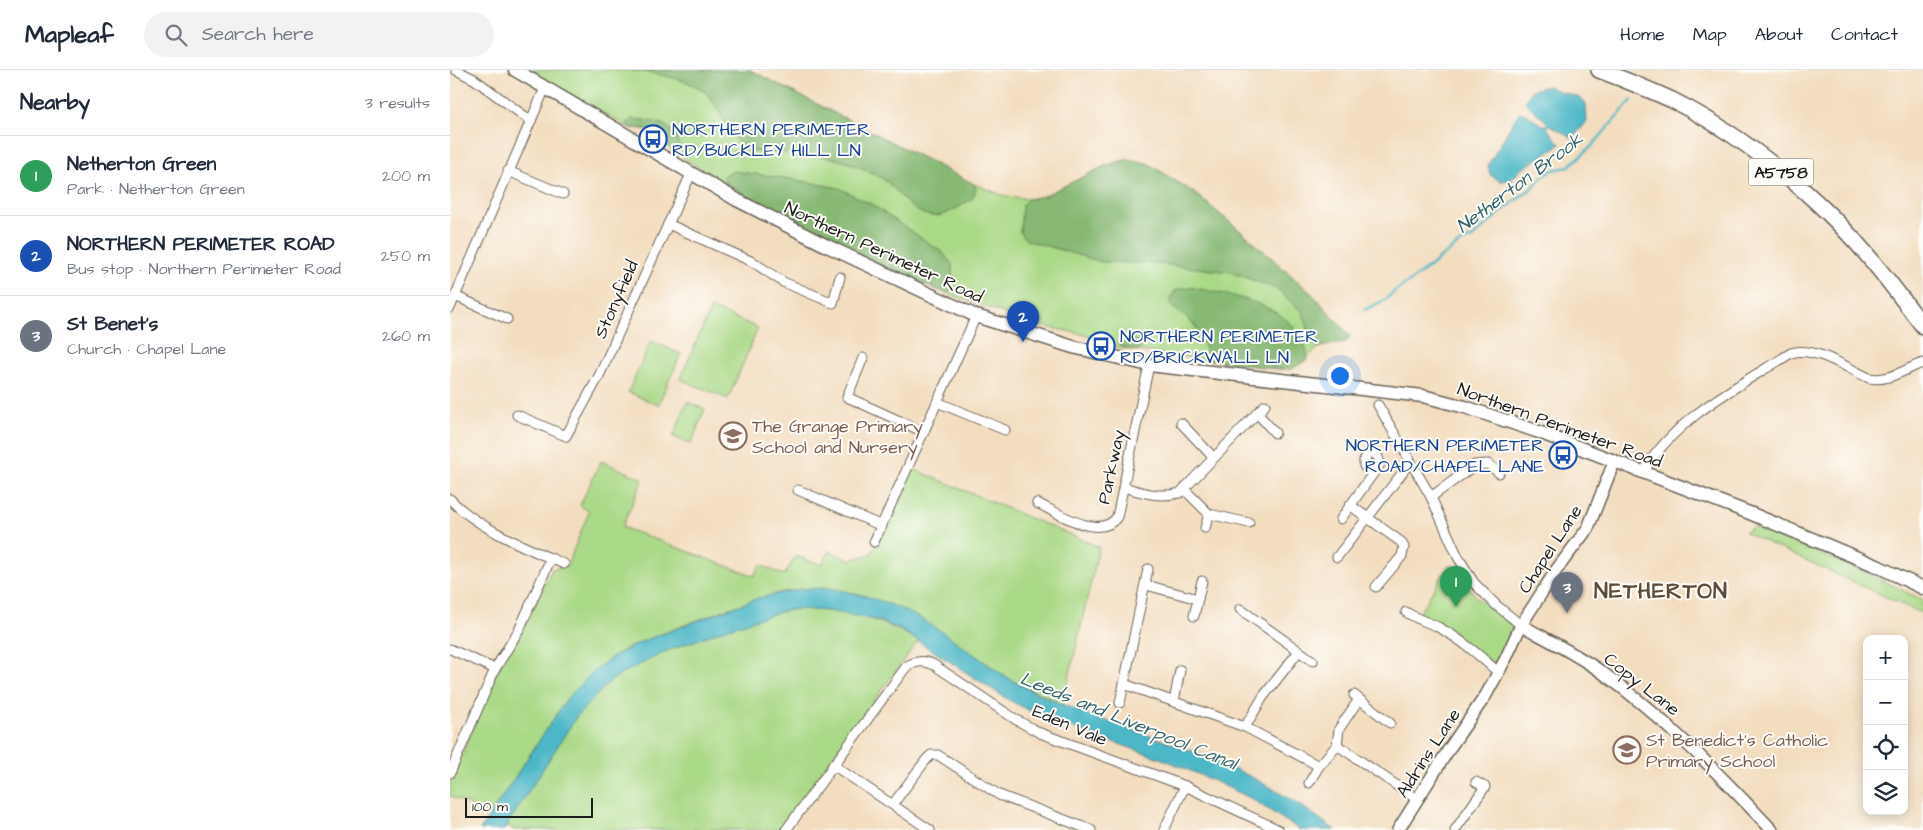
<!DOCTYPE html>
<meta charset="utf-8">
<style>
:root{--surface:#fff;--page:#f2f2f3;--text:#1f2937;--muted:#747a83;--line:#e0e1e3;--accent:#1f6fb2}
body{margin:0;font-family:"Architects Daughter",sans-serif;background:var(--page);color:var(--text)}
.controls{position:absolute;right:15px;bottom:15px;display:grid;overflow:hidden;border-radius:10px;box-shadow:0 2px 12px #0003}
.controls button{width:45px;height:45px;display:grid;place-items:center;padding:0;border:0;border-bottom:1px solid var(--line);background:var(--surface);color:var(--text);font:25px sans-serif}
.scale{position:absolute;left:15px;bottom:12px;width:128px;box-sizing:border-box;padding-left:5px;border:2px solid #1c1c1c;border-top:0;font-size:14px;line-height:18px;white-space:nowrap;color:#1c1c1c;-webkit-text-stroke:4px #fdfcf7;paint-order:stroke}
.you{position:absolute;left:889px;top:305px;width:18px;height:18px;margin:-12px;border:4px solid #fff;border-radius:50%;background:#1a73e8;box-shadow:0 0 0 8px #1a73e833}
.badge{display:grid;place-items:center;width:32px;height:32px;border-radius:50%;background:var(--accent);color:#fff;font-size:16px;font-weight:700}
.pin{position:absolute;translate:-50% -41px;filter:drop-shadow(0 1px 2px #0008)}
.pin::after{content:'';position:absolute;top:26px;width:18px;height:15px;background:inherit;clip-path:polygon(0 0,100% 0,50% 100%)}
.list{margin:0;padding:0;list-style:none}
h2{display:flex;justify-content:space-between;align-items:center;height:65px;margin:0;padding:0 20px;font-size:21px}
h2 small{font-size:16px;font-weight:400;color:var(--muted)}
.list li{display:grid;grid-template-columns:32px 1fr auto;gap:15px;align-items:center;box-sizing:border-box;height:80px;padding:0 20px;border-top:1px solid var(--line)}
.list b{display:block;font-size:19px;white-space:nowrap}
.list p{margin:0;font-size:16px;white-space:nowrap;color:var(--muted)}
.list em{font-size:16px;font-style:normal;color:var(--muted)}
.icon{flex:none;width:28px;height:28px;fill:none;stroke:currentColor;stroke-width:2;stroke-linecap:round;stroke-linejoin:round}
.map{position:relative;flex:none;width:1473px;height:760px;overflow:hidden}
header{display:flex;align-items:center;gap:30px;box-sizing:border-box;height:70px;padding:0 25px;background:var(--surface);border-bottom:1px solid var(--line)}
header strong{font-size:24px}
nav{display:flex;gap:28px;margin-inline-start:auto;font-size:18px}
.search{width:350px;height:45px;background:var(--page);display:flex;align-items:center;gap:12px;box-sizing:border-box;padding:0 18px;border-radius:28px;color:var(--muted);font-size:19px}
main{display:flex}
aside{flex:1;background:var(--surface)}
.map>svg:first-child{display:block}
.green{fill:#aad987;stroke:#637a52}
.forest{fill:#87b974;stroke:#526a48}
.water{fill:#4bb7c7;stroke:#346a72}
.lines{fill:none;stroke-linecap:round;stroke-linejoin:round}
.stream{stroke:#4bb7c7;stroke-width:2.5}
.minor-casing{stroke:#676055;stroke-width:11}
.tertiary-casing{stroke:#676055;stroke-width:14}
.secondary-casing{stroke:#676055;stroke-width:15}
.trunk-casing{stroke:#676055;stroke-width:18}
.minor{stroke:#fff;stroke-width:9}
.tertiary{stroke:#fff;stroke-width:11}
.secondary{stroke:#fff;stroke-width:12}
.trunk{stroke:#fff;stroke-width:15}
.labels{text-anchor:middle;stroke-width:4;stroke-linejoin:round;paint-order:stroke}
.shield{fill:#fdfcf7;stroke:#605f5e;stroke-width:1}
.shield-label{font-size:16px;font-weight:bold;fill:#1c1c1c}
.transit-label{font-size:18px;fill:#164399;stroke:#fdfcf7;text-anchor:start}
.street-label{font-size:18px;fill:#1c1c1c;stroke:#fdfcf7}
.education-label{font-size:18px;fill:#785e54;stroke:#fdfcf7;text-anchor:start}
.water-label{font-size:19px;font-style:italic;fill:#316269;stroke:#fdfcf7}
.district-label{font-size:22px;font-weight:bold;letter-spacing:1px;fill:#5d4c39;stroke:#fdfcf7}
</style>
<header>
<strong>Mapleaf</strong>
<div class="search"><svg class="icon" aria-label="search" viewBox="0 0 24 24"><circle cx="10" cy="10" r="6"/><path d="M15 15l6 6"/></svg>Search here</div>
<nav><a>Home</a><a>Map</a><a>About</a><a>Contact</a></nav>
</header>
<main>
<aside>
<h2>Nearby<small>3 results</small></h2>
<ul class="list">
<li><span class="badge" style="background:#2e9e5b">1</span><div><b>Netherton Green</b><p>Park · Netherton Green</p></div><em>200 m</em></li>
<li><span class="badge" style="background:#1a4fb4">2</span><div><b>NORTHERN PERIMETER ROAD</b><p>Bus stop · Northern Perimeter Road</p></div><em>250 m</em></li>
<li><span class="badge" style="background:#6b7280">3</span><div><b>St Benet's</b><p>Church · Chapel Lane</p></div><em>260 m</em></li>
</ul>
</aside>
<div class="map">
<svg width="1473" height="760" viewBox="0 0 1473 760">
<rect width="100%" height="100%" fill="#fdfcf7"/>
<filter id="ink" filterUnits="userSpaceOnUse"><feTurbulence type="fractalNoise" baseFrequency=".02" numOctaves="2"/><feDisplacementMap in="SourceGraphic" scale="10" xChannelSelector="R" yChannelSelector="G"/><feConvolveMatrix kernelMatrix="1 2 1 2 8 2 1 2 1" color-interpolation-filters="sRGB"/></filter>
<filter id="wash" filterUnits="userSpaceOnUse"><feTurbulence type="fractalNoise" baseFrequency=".0096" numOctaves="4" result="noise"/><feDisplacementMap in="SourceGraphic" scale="20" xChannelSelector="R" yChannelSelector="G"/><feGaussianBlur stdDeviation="1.12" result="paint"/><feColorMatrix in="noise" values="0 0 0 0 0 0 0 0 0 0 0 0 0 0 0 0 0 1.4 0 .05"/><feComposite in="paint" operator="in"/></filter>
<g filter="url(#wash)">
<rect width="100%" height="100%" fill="#f3ddbf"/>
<g class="green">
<path d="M78,0h222l224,114 28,11 26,4 16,-3 63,-31 22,-6 20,5 44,28 57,47 64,57 36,40 -4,6c-8,2 -21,2 -27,6 -18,12 -16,20 -41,21l-146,-19 -21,-4 -23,-11 -48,-9 -94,-33 -62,-25 -130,-67 -80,-49 -10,-9 -5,-9 -14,-5 -15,-1z"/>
<polygon points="261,238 308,258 278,329 230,309"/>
<polygon points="201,271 231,284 208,335 178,322"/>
<polygon points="237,332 255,339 241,374 223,367"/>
<polygon points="151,391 193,409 172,457 304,506 310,495 334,505 346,486 372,495 379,481 400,490 421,484 461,398 649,477 613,634 561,610 481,555 462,544 429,531 410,524 378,518 332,522 274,540 193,571 173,580 145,600 118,627 40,745 0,726 0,713 48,599 72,562 102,499 117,496 139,442 130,435"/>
<polygon points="1304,457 1410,500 1473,530 1473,544 1294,462"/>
<polygon points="998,496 1003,496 1027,528 1060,553 1062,558 1062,562 1047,595 967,547"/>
<path d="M349,539c44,2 81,8 119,32l-140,189h-264l-7,-5c29,-47 65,-116 110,-149 26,-18 58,-28 87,-39 30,-12 63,-25 95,-28z"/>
</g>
<g class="forest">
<path d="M182,0h118l224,114 2,5 -3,9c-9,6 -30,20 -41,18 -26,-4 -33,-28 -51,-38 -17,-11 -41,-19 -61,-22 -22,-4 -47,-3 -69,-5 -22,-9 -28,-37 -42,-55 -14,-17 -57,-23 -77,-26z"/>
<path d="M181,49c21,1 45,3 48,28l-5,5 -10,-9 -5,-9 -14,-5 -15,-1 -3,-5z"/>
<polygon points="679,89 699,94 743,122 800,169 864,226 900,266 896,272 870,277 864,275 853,243 827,219 780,202 710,194 652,192 576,170 570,163 572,135 578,129 594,126 657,95"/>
<path d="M283,101l58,8 48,9 32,16 71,48 10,12 1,25 -7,4c-76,-31 -150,-66 -220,-110l-3,-7z"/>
<path d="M740,217c44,9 110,17 118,72l-16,10h-14l-67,-9c-8,-9 -6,-16 -11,-26 -5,-11 -18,-21 -28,-27l-2,-9 6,-8z"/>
<polygon points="574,239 585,240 593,252 590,256 568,247 567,242"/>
<path d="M672,269l20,2 2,3 -5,6c-8,0 -15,-1 -21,-7z"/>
</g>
<g class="water">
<path d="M1098,16c13,9 27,6 38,17l1,19 -15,16 -22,-13 -3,3 13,16 -38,25 -12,11 -9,1 -11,-6 -2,-10 31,-53 7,2 18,12 4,-3 -23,-21 7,-12z"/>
<path d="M378,518c36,6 72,17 103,37 32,19 61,46 95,63 55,28 116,43 174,66 48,18 94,45 135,76h-35l-50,-32 -36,-17 -49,-21 -112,-39 -25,-11 -21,-11 -106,-69 -24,-10 -49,-9 -29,-2 -13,1 -66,21 -53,20 -48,24 -11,8 -31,33 -73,114h-24l88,-133 27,-27 17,-13 31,-16 115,-43 43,-9z"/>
</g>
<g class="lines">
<polyline class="stream" points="914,240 935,230 945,221 962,210 1011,172 1022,168 1053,140 1081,119 1092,107 1103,100 1118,97 1141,77 1182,30"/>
</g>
</g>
<g filter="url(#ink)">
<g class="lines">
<g class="minor-casing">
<g id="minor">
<polyline points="6,0 24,9 81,51"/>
<polyline points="58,101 113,124"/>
<polyline points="218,154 303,192 333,212 383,233 390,207"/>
<polyline points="5,226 57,249"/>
<polyline points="0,238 95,18"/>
<polyline points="413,288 397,327 474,362"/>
<polyline points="487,332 555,360"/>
<polyline points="928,335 981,427 1008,487 1024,513 1046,535 1071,555"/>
<polyline points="807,343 825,363"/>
<polyline points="67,345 116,366 149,306 241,104"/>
<polyline points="731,353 763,387"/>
<path d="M1193,403c31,-55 96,-87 148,-120 22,-8 58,16 78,25 21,4 35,-9 54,-15"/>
<path d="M674,417c19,6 36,11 56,6l85,-88"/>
<polyline points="734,419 759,444 799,453"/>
<polyline points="348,420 432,456"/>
<polyline points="981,427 1025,395 1038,394 1049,403"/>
<path d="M0,429c27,29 77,49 114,65"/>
<path d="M587,433c21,10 63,38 80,14l32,-152"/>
<polyline points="900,435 951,472 954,477 952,486 926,517"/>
<path d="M891,449c13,-19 26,-37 39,-55l-2,-7 -5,-5 -4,1 -5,7v6l8,8"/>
<polyline points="755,458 759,444"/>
<polyline points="424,472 526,246"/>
<polyline points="887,487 953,402 959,390"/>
<polyline points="696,515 748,529"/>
<polyline points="790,539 863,591"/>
<path d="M956,542c10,7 22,10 32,15 23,12 42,29 61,46"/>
<polyline points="744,546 752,511"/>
<polyline points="0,579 45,599"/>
<polyline points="674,614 795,657 869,696"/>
<polyline points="904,625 940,653"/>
<polyline points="724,632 730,600"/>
<polyline points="670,633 698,499"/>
<polyline points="795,657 813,627 849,581"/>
<polyline points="887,675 968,730"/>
<polyline points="383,695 480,760"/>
<polyline points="0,703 45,599 69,560 101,488"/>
<polyline points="859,713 869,696 887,675 889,659 909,629"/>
<polyline points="443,734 476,690 481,685 488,685 549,725 641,760"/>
<path d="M336,760l120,-163c9,-6 19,-7 28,-2l81,54 25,14 145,53 94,44"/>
<polyline points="714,760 735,716"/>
<polyline points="1005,760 1035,717 1026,712"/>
</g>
</g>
<g class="tertiary-casing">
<g id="tertiary">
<path d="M1071,555c27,15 57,30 82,48 63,46 116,101 169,157"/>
<polyline points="948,760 1001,676 1036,625 1056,588 1071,555 1107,499 1138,458 1164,392"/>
</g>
</g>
<g class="secondary-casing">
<polyline id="secondary" points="65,0 287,130 375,175 526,246 623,277 699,295 973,326 1015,337 1086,361 1302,444 1427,496 1473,518"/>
</g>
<g class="trunk-casing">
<path id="trunk" d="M1149,0c24,9 49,19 73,30 58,29 112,70 159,116 34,33 63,72 92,110"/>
</g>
<use href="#minor" class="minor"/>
<use href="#tertiary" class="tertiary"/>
<use href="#secondary" class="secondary"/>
<use href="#trunk" class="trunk"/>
</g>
</g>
<defs>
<g id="bus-ring" transform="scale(1.4375)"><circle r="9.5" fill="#fdfcf7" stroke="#1a4fb4" stroke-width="1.5"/><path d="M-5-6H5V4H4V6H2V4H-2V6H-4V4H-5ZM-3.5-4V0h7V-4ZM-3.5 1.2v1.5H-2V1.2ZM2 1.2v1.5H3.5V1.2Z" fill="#1a4fb4"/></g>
<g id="school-ring" transform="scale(1.4375)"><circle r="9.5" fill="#fdfcf7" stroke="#8d6e63" stroke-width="1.5"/><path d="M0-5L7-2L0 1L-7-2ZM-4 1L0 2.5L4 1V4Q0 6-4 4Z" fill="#8d6e63"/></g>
</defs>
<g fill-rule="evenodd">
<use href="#bus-ring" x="203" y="69"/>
<use href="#bus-ring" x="651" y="276"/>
<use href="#school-ring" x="283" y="366"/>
<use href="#bus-ring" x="1113" y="385"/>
<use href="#school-ring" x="1177" y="680"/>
</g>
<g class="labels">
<rect class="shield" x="1298.5" y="88.5" width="65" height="27" rx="4"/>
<g class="shield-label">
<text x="1331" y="108">A5758</text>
</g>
<g class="transit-label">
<text x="222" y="65">NORTHERN PERIMETER<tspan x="222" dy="21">RD/BUCKLEY HILL LN</tspan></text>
<text x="670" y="272">NORTHERN PERIMETER<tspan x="670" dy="21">RD/BRICKWALL LN</tspan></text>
<text x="1094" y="381" text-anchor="end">NORTHERN PERIMETER<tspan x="1094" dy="21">ROAD/CHAPEL LANE</tspan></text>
</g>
<g class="street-label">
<text transform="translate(434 182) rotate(25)" y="6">Northern Perimeter Road</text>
<text transform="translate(166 229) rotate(-66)" y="6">Stonyfield</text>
<text transform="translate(1110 355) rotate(20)" y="6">Northern Perimeter Road</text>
<text transform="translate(661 397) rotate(-78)" y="6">Parkway</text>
<text transform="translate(1100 479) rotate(-57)" y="6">Chapel Lane</text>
<text transform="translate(1192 614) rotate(38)" y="6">Copy Lane</text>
<text transform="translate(620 655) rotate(23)" y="6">Eden Vale</text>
<text transform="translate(978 683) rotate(-57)" y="6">Aldrins Lane</text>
</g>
<g class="education-label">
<text x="302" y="362">The Grange Primary<tspan x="302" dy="21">School and Nursery</tspan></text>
<text x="1196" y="676">St Benedict's Catholic<tspan x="1196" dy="21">Primary School</tspan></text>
</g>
<g class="water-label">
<text transform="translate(1069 112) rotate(-37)" y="7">Netherton Brook</text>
<text transform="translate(679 650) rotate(22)" y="7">Leeds and Liverpool Canal</text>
</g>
<g class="district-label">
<text x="1211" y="528">NETHERTON</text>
</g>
</g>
</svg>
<div class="controls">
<button>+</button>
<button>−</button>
<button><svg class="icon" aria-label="locate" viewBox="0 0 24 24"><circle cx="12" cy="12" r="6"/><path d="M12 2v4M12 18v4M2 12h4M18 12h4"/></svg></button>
<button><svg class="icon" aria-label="layers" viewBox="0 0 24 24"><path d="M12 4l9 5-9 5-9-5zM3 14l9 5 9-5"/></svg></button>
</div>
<div class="scale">100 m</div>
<div class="you"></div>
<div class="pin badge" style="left:1006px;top:537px;background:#2e9e5b">1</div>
<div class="pin badge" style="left:573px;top:272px;background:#1a4fb4">2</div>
<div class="pin badge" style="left:1117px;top:543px;background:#6b7280">3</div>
</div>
</main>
